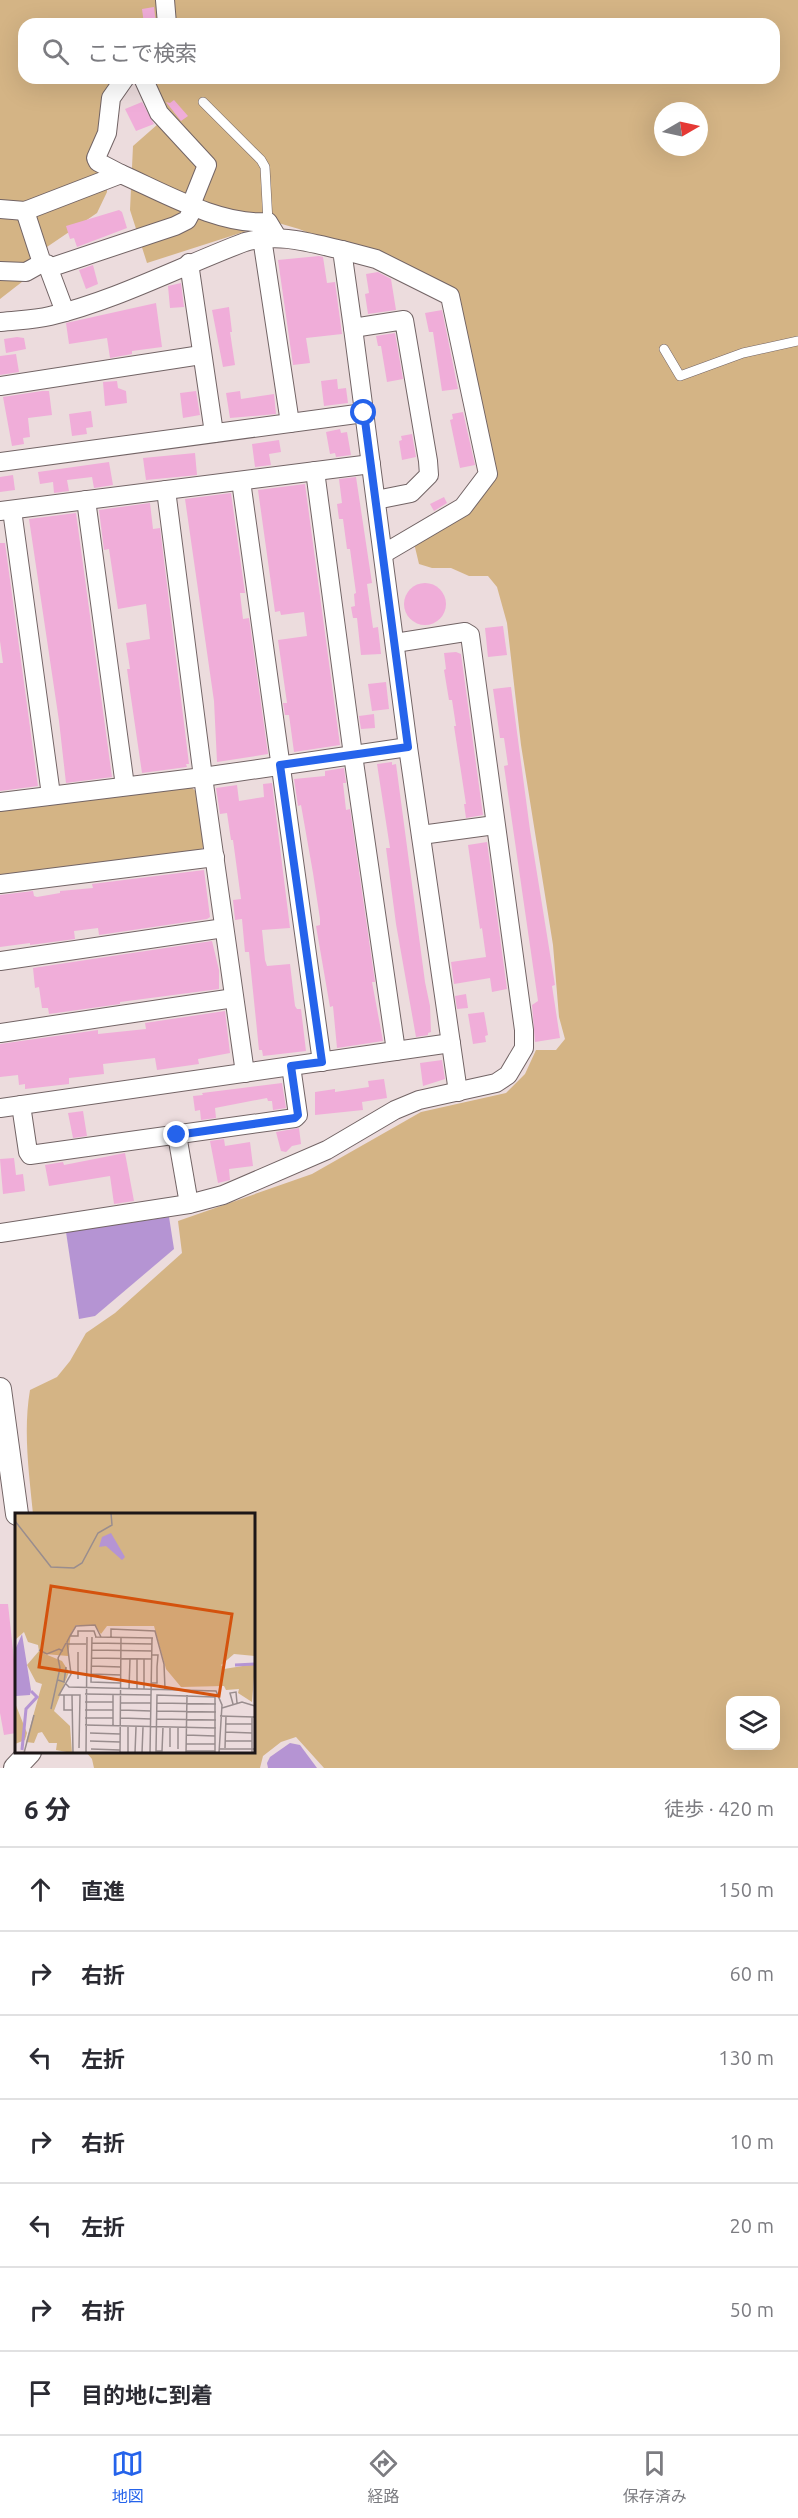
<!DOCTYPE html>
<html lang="ja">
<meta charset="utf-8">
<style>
:root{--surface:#fff;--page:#f7f7f7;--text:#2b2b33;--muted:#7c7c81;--line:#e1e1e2;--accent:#2563eb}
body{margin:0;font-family:Ubuntu,"Noto Sans JP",sans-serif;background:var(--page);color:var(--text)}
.controls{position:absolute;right:18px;bottom:18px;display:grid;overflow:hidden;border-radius:12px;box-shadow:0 6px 24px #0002}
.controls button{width:54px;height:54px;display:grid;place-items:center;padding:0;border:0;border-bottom:2px solid var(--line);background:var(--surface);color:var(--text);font:30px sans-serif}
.compass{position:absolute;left:654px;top:102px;width:54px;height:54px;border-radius:50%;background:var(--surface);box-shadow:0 6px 24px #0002;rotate:81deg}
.stop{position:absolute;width:18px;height:18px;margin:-14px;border:4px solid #2563eb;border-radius:50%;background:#fff}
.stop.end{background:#2563eb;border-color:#fff;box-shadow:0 2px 6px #0008}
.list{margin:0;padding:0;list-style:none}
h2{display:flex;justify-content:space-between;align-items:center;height:78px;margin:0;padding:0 24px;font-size:26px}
h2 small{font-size:20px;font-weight:400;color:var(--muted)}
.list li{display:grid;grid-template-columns:39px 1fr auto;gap:18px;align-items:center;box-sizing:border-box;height:84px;padding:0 24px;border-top:2px solid var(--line)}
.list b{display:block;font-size:22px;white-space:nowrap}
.list em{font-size:20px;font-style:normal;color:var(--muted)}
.icon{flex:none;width:33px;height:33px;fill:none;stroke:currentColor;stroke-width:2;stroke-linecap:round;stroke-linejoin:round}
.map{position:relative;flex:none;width:798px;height:1768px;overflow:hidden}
.search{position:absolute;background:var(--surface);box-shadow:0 6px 24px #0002;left:18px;right:18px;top:18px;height:66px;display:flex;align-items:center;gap:15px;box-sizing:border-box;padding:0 21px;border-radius:18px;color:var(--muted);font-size:22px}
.sheet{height:666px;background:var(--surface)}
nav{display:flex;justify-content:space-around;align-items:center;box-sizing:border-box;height:84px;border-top:2px solid var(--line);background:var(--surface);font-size:16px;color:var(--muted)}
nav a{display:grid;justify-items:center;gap:3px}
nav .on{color:var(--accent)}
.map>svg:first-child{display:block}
.green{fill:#d4b485;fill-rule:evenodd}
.water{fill:#b594d3}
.building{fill:#f0add9}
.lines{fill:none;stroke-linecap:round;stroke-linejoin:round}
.service-casing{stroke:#726465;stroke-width:10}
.minor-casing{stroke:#726465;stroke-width:20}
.tertiary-casing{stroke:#726465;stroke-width:24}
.service{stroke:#fff;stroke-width:9}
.minor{stroke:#fff;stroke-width:18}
.tertiary{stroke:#fff;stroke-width:22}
.route{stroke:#2563eb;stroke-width:8}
.inset-river{fill:none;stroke:#b594d3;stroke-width:3}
.inset-road{fill:none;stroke:#998d8e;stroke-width:1.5}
.view{fill:#d4520d;fill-opacity:0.15;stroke:#d4520d;stroke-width:3}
.inset-edge{fill:none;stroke:#1c1617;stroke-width:3}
</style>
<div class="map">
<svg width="798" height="1768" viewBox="0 0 798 1768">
<rect width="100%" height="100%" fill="#ecdcdd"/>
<g class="green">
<path d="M0,0h798v1768h-474l-28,-31 -15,5 -18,14 -3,12h-166l-2,-9 -6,-7h168v-238h-221c-4,-41 -10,-83 -3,-124l27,-13 13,-16 16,-28 29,-20 67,-60 -4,-32 134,-47 109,-62 85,-19 19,-19 11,-24h20l9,-11 -6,-22 -6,-72 -32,-200 -14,-122 -10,-36 -9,-11h-19l-18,-8h-19l-13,-4 -5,-21 41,-27 33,-47 -33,-176 -156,-64 -24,-7 -128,41 -17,-53 3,-64 25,-22 -9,-46h625v-54h-750v54h93l-11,68 1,46 -10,21 -53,36 -17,29 -27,21zM663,111h36v36h-36zM730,1700h46v46h-46z"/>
<polygon points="191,787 198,793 205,846 200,850 0,878 0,811"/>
</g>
<g class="water">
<polygon points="169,1217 174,1249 95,1316 79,1319 66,1232"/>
<polygon points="290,1743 300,1745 317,1768 268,1768 267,1763 270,1757"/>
</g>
<g class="building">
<polygon points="154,7 156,24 144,24 142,9"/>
<polygon points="174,100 188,116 181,121 166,102 170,103"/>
<polygon points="142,102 154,124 136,131 125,109"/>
<polygon points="119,210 122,212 127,228 77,247 74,238 70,239 66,226"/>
<polygon points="319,256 323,257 327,283 335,282 342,334 306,338 310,363 293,365 278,260"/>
<polygon points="93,265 98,284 86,289 79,270"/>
<polygon points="378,272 391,279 396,310 368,314 365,294 369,293 366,274"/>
<polygon points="181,283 184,307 170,308 168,286"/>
<polygon points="156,303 162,347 132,351 132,354 110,358 107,338 69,344 66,323"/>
<polygon points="229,307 232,332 230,332 235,365 223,367 212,310"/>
<polygon points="442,310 458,389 442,391 433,332 429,332 425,313"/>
<polygon points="395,333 403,379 387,382 381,346 378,346 376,336"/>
<polygon points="17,337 24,338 26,349 6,353 4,339"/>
<polygon points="16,354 19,372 0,375 0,356"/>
<polygon points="337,379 338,389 346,388 348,403 324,406 321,381"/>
<polygon points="117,381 118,388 126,391 127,403 105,406 103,382"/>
<polygon points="42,391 49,391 52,415 28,418 30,437 23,438 24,444 12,446 3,397"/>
<polygon points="196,391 200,415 183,418 180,393"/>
<polygon points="240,391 241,399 274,394 276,414 230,418 226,393"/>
<polygon points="91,411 93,427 86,428 87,434 72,436 69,414"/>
<polygon points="463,412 475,465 460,468 450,420 453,419 452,414"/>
<polygon points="340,429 341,433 347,432 351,455 336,457 335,453 330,454 326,432"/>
<polygon points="412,434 416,457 402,460 399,441 402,440 401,436"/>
<polygon points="279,440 281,452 269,454 271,465 255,467 252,444"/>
<polygon points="195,453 197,475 146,480 143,458"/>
<polygon points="109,462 113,485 94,488 92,477 67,480 69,491 54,493 53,482 40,484 38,472"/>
<polygon points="13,475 15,490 0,492 0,477"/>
<polygon points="356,477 372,583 367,584 373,628 378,627 381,654 361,655 357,618 353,618 351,607 355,606 354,594 356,593 350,549 347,549 343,519 339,519 337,504 342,503 339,479"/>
<polygon points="305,484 340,745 294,752 289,715 285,715 283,703 287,703 278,640 307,636 304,612 281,615 280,611 275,612 258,490"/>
<polygon points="231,493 245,593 240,593 243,619 249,618 268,754 217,762 214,701 185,499"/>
<polygon points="444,497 447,503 434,511 430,504"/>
<polygon points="150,503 153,529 160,528 189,764 186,764 187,767 142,773 130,691 127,669 130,669 126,643 150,639 146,604 118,609 109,549 104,550 99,510"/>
<polygon points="76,513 112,777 66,783 59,721 29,519"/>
<polygon points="0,543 5,543 38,786 0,791 0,663 3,663 0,641"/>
<circle cx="425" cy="604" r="21"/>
<polygon points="503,626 507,655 488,657 485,628"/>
<polygon points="456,652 461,654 483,815 466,818 464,804 466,804 454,726 456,726 452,700 449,700 444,670 446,669 444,653"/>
<polygon points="386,682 389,709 372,711 368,684"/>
<polygon points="511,687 530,830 555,985 552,986 560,1038 535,1042 532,1005 538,1001 504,766 508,765 504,738 500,738 493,689"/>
<polygon points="374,714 375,728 361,729 359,716"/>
<polygon points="392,762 392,765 396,764 425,982 430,1006 431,1032 428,1033 428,1035 416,1037 396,924 386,848 390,848 377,764"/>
<polygon points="344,768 346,783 343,783 346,810 350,809 375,982 372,982 383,1041 337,1048 333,1006 330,1007 316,926 320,925 320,919 313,873 301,805 298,806 294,779 325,776 325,771"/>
<polygon points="272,783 290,928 262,930 265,960 267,966 290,964 295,1006 297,1009 301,1009 306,1051 263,1056 262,1050 259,1050 249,952 245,952 242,919 235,920 233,900 241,899 233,840 231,840 227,813 220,814 216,788 237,785 239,801 264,797 263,784"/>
<polygon points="487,842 507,989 492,992 490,978 454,984 451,962 486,957 482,928 480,929 468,845"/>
<polygon points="204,870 210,917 207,919 99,935 98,928 74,931 75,939 30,945 30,943 0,947 0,895 33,891 34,896 37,897 60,893 60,891 93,888 92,884"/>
<polygon points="212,941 219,970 219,989 120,1002 120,1004 49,1014 48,1008 42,1008 39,987 35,988 33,968"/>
<polygon points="466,994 468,1008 457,1009 455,996"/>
<polygon points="225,1011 230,1053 198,1059 199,1064 157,1070 155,1058 103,1064 104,1074 69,1078 69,1084 25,1089 25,1084 19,1085 18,1075 0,1077 0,1044 98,1030 98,1034 146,1029 145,1023"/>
<polygon points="484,1012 488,1035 485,1036 486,1042 473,1044 468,1014"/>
<polygon points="442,1060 445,1079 423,1086 420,1063"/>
<polygon points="384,1079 387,1098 362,1102 363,1110 315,1115 315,1092 335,1089 335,1092 369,1087 368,1081"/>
<polygon points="282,1083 286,1108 273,1110 272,1101 268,1101 267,1098 215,1108 216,1118 201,1120 200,1110 195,1111 193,1096 203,1095 202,1093"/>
<polygon points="83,1111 87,1136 73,1138 68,1113"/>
<polygon points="299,1128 301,1144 292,1146 286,1152 281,1151 276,1132"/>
<polygon points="224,1139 225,1146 250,1142 253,1166 229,1169 230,1180 218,1183 210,1141"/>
<polygon points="125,1153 134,1201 114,1204 110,1176 49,1186 45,1165 63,1162 64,1165"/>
<polygon points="14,1158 16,1175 23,1174 25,1191 3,1194 0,1159"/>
<polygon points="0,1604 8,1604 16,1678 16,1733 4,1735 0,1713"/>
</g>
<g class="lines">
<g class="service-casing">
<g id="service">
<polyline points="203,102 261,160 265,167 268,222"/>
<polyline points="664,349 680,376 743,353 798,341"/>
</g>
</g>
<g class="minor-casing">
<g id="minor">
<polyline points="165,0 167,24"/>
<polyline points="143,78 159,113 207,165 191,205"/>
<polyline points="121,174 98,162 96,158 107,133 111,98 125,78"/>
<path d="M0,209l25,2 96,-37c43,19 100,52 147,48l9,15"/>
<polyline points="25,211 42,263 47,264 65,312"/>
<polyline points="262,238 290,423"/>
<polyline points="342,250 376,259 450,296 488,474 463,507 383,554"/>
<polyline points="189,263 214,433"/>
<polyline points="49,268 175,226 187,220 194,207"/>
<polyline points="0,271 26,272 42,263"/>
<path d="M0,322c16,-2 34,-2 50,-6 67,-16 131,-50 195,-74 35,-9 62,0 97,8l11,78 51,-8 24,141 1,14 -18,18 -35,7"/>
<polyline points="353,328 408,747 458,1092"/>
<polyline points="0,386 201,355"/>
<polyline points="0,462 364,413"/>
<polyline points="315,471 353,755 396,1051"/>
<polyline points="241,481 322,1062"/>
<polyline points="166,490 203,777 245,1073"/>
<polyline points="86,500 125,786"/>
<polyline points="12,510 51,795"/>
<polyline points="0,511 371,464"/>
<polyline points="0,802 203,777 408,747"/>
<polyline points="421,835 495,825"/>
<polyline points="0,884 215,857"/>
<polyline points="0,961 224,928"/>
<polyline points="0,1033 234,998"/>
<polyline points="21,1105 28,1152 30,1155 295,1118 298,1115 291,1066"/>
<polyline points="0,1108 451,1043"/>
<polyline points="177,1135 189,1204"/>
<polyline points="0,1233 189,1204 223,1195 327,1150 395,1110 419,1100 496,1083 508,1075 524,1048 524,1030 470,635 465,632 395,643"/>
</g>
</g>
<g class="tertiary-casing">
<g id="tertiary">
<polyline points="0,1389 17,1514"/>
<polyline points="15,1768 30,1752"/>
</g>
</g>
<use href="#service" class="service"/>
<use href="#minor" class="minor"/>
<use href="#tertiary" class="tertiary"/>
</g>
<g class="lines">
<polyline class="route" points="177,1135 295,1118 298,1115 291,1066 322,1062 280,765 408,747 364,413"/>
</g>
<g transform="translate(15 1513)">
<rect width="240" height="240" fill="#ecdcdd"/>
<path d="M0,0h240v143l-21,-2 -13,11 3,4 31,-5 -3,38 -14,-9 1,-4 -13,1 -2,-4 -43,1 -15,-18 -12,-43h-47l-6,8 -7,-9h-18l-5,8 -3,23 -23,-2 17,7 7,11 -15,39 16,15 2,27 -16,-3 1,-7h-8l-7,-11 -4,1 -4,10 -8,-1 16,-58 -6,-2 -9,-17 12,-14 -1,-6 -10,-3 -4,-10 -9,8zM0,190l12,30 -2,7 -10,4z" fill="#d4b485"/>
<path d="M96,20l14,24 -3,3 -16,-14 -7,1 3,-10zM7,121l9,56 -1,5 -14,1 -1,-46z" fill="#b594d3"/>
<path class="inset-river" d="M220,152l20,-1M7,237l4,-41 11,-12 -6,-6"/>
<path class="inset-road" d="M0,8l36,46 23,1 8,-5 16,-30 14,-8 -1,-12M55,123l6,-10 19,-1 6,12M77,124l-1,45 29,1M80,124l58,1M96,124v-8l44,2 9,33 1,25M77,130l60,1M52,131h19M24,137l8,4 12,-5 4,2M77,137l60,1M76,145l61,1M76,153l30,1M76,161l30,1M63,166v-27M43,167l6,2 2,-15M137,170h5v-16l1,-12h-6M51,171l3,3 147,4 6,14 -3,48M114,176l1,-30M122,176v-30M129,176v-30M70,181l66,1M49,182h16l-1,53M57,182l1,58M70,189h28M106,190h30M142,190l59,1M218,191l-3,-11 6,-1 1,11M207,195l20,-6 13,4M36,196l9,-41 -2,-10 8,-15M57,197h-8v-15h-5l12,-21 -4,-32 3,-6h8v-5h16l2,6M70,197h28M106,197l30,1M141,198l60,1M205,203l34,1M70,205h28M106,205l30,1M141,206l60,1M210,211h27M70,212l131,3M98,213v-32M148,214l-1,24h-6l1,-56 58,2v56M210,219l27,1M75,220l30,1M171,222l29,1M75,228l30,1M210,228h27M171,231h29M155,234v-20M210,235l1,-32M76,236l29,1M163,236v-22M204,236h36M171,238h29M9,240l10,-38M71,240l1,-116M105,240l1,-116M113,240v-27M120,240l1,-26M127,240l1,-26M135,240l2,-115M171,240l1,-58M237,240v-36"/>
<path class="view" d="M36,73l181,28 -13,82 -180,-29z"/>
<rect width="240" height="240" class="inset-edge"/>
</g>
</svg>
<div class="controls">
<button><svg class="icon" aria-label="layers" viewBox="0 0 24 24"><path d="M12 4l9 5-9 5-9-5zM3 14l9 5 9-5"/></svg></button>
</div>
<svg class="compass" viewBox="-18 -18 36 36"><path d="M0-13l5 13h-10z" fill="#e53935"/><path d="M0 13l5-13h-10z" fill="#7c7c81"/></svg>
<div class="stop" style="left:364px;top:413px"></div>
<div class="stop end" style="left:177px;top:1135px"></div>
<div class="search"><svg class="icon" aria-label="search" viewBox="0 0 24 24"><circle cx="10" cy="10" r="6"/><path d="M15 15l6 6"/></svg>ここで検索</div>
</div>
<section class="sheet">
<h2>6 分<small>徒歩 · 420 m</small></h2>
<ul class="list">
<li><svg class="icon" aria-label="ahead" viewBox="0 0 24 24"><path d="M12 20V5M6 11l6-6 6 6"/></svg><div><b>直進</b></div><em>150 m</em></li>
<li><svg class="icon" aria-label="right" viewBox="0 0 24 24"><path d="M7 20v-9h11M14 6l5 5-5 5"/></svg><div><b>右折</b></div><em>60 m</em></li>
<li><svg class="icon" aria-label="left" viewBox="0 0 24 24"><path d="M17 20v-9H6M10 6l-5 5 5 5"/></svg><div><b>左折</b></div><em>130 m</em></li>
<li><svg class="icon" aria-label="right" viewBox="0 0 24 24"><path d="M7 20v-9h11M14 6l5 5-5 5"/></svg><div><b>右折</b></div><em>10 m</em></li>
<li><svg class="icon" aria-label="left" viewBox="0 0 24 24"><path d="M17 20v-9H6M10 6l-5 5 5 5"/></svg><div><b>左折</b></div><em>20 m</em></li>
<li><svg class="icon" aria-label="right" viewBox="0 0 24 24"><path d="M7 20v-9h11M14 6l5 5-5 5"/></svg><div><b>右折</b></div><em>50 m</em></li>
<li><svg class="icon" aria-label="arrive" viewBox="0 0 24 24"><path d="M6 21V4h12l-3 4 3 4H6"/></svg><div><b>目的地に到着</b></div></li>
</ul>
</section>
<nav>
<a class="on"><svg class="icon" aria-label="map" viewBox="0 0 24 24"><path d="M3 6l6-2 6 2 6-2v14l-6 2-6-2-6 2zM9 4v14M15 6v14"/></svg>地図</a>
<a><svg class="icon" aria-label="directions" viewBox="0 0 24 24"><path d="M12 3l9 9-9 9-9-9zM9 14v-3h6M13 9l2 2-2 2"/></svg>経路</a>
<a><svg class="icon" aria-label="saved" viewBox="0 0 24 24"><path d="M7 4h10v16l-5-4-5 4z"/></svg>保存済み</a>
</nav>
